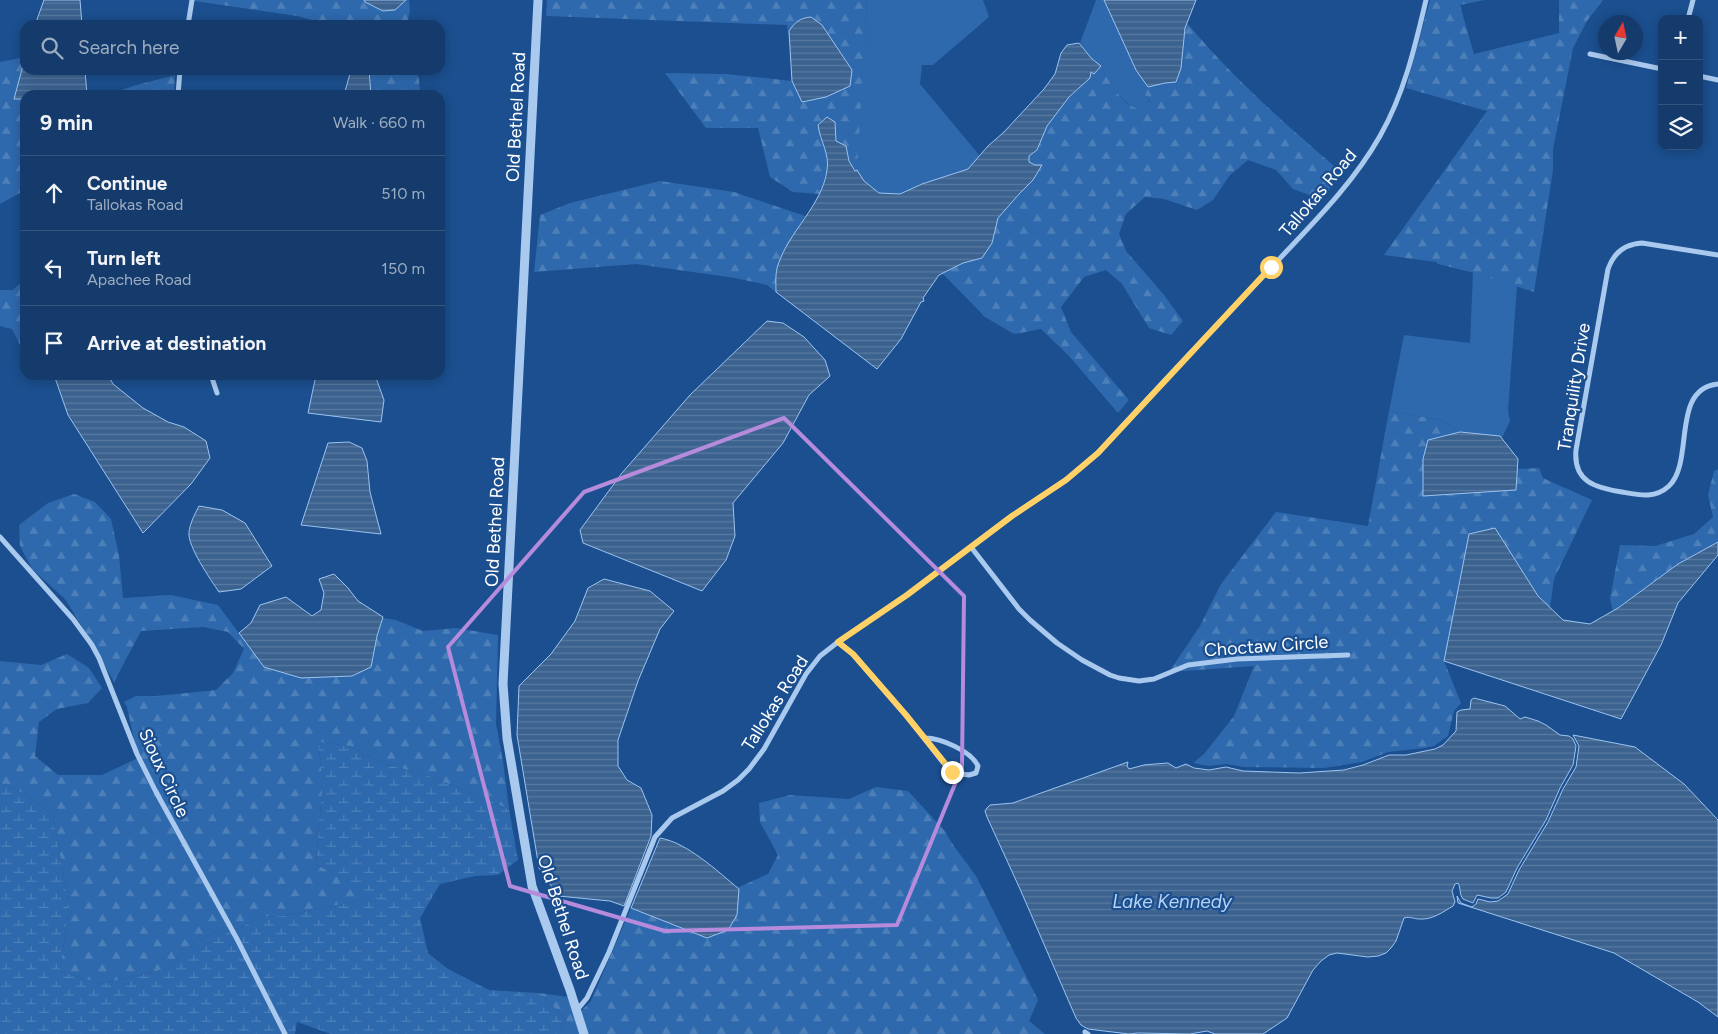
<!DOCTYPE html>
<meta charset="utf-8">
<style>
:root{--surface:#143b6b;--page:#214673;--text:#f1f3f6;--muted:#9dadc1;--line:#33557e}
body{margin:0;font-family:Figtree,sans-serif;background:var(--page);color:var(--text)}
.controls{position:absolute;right:15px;top:15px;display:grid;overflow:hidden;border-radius:10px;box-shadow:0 2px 12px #0003}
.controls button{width:45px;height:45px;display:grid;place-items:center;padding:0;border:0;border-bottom:1px solid var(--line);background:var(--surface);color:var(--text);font:25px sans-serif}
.compass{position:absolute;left:1598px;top:15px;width:45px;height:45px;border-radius:50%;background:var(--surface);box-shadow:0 2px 12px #0003;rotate:9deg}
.stop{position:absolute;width:15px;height:15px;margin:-11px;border:4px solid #ffd166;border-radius:50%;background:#fff}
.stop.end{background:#ffd166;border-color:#fff;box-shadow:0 1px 5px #0008}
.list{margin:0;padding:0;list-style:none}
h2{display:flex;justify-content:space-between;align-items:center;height:65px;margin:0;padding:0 20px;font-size:21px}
h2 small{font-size:16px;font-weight:400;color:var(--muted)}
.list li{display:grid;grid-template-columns:32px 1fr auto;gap:15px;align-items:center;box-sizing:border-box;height:75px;padding:0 20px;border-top:1px solid var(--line)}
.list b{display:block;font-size:19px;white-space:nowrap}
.list p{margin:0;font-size:16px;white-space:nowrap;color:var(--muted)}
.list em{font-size:16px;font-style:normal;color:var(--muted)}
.icon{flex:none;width:28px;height:28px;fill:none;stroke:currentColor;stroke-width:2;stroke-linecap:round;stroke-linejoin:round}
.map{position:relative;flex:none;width:1718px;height:1034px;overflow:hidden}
.search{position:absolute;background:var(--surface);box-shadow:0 2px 12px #0003;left:20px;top:20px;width:425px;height:55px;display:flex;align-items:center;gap:12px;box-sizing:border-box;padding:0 18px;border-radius:15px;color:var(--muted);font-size:19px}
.panel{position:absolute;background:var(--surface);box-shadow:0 2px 12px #0003;left:20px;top:90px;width:425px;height:290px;border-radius:15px}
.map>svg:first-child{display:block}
.grass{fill:#2e69ad}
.forest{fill:url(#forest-firs)}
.wetland{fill:url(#wetland-marsh)}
.water{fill:url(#water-rules);stroke:#9cc4f0}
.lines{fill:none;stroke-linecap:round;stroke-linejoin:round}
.minor{stroke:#a9c9ee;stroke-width:5}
.tertiary{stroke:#a9c9ee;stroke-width:9}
.route{stroke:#ffd166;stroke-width:6}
.marked{fill:none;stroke:#b68bdc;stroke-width:4;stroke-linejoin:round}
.labels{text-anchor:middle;stroke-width:4.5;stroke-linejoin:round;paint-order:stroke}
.street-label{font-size:18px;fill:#fff;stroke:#1b4f8f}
.water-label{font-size:19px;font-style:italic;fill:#b5d3f5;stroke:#1b4f8f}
</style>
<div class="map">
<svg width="1718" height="1034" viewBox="0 0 1718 1034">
<defs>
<pattern id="forest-firs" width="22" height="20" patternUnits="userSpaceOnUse" patternTransform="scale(1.25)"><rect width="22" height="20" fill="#2e69ad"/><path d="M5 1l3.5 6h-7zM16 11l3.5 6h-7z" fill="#4d80b9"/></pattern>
<pattern id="wetland-marsh" width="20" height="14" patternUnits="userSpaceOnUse" patternTransform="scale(1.25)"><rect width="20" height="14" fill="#2e69ad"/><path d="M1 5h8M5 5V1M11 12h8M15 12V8" fill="none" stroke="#4d80b9"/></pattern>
<pattern id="water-rules" width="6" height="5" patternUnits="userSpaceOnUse" patternTransform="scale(1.25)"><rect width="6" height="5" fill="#3c6290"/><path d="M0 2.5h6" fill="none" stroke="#597aa1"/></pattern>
</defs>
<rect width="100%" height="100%" fill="#1b4f8f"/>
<g class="grass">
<polygon points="867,0 983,0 989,17 933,65 922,65 920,84 980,156 968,169 922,184 900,194 879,193 864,181 857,172 856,166"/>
<polygon points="1096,0 1104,0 1136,70 1148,87 1145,95 1151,103 1151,109 1144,111 1133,108 1115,92 1101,66 1092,59 1080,43"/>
<polygon points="1473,272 1517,286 1508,411 1510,421 1502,438 1500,436 1460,432 1441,420 1389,411 1404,335 1470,343"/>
</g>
<g class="forest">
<polygon points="188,0 364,0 365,2 383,11 405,2 406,0 409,0 410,11 407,25 331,25 297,16"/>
<path d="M547,0h320l-10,170 -2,1 -6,-10 -3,-15 -26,-9c12,26 7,31 0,57l-27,-2 -23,-15 -12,-49h-52l-41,-55 61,1 66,7 10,21 50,-32 -30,-45 -11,-8 -22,14v9l-2,-15 -241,-9z"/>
<polygon points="1430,0 1485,0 1460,5 1474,54 1559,33 1559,0 1603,0 1587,21 1573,48 1553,149 1553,170 1534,292 1478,274 1438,264 1436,262 1384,255 1487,111 1406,88"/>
<path d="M1187,23c44,53 95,98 147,143 -2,16 0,25 -16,32l-25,-9 -17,-19 -28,-10 -18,15 -17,25 -16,10 -33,-11 -19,-2 -19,17 -7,20 7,17 38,44 19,26 -12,14 -22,-7 -27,-44 -16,-14 -22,7 -23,30 10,25 58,68 -11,13 -49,-57 -28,-27 -27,5 -29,-17 -43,-44 21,-10 19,-5 10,-15 6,-25 22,-25 13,-13 9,-15h-7l-7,-3 1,-6 8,-6 10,-24 22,-29 21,-19 1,-6 3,2 7,-8c11,20 24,48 50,43v-7l-6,-7 3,-8 17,-4 11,-1 5,-14 4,-40z"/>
<polygon points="25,57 14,98 25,99 25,190 0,204 0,62"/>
<polygon points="369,70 416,70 419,79 420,95 371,95"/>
<polygon points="175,75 174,95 108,95 133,86"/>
<polygon points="660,181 734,192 805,216 777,267 776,292 767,285 735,278 636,264 534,272 540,215 570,203"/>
<polygon points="25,279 25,347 20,345 12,329 0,326 0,290 13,290"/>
<polygon points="1389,411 1441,420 1460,432 1428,440 1516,489 1517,469 1539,468 1543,478 1592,500 1554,579 1550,608 1538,596 1495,528 1444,661 1461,703 1454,711 1448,736 1434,746 1424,748 1388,752 1362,762 1324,768 1244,767 1227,764 1209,766 1193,763 1204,754 1234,716 1254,666 1169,672 1200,626 1221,584 1276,512 1368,526"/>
<polygon points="1718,469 1718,542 1678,564 1613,611 1610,599 1620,545 1655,546 1694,534 1713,517 1708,495 1714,471"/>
<polygon points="74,494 95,502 111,519 119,555 123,598 171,595 218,605 264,667 301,678 352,676 371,667 377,636 383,618 396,620 423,631 456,628 498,635 496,724 503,761 509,809 432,777 382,763 361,751 348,746 318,742 323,781 316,864 374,896 343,904 282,916 258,917 239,929 224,927 193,945 165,969 101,984 60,971 69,907 53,815 25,794 0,783 0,661 41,665 67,654 89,668 102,688 88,703 57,709 39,722 35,756 58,775 102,775 138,758 127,707 124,702 136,696 157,696 216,690 233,673 244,649 228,632 203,627 141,631 114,682 90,639 65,599 32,569 20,546 19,525 48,503"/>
<polygon points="876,787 908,791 945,831 951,842 976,876 1038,1000 1029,1021 1045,1034 588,1034 581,1011 591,1001 631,908 707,938 739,889 737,888 768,874 778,855 760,822 759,803 790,795 849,799"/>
<polygon points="539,993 568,997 580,1034 560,1034 566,1019"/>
</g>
<polygon class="wetland" points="318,742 348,746 361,751 382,763 432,777 509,809 518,860 498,875 475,876 440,884 420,918 428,953 448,969 489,990 539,993 566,1019 560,1034 331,1034 297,1022 295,1034 0,1034 0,783 25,794 53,815 69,907 60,971 101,984 165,969 193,945 224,927 239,929 258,917 282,916 343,904 373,896 316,864 323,781"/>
<g class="water">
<polygon points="44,0 80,0 82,25 35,25"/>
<polygon points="364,0 406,0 395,10 383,11 365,2"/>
<polygon points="1104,0 1196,0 1185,28 1181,68 1176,82 1165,83 1148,87 1136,70"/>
<path d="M811,17l11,8 30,45 -2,16 -24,11 -24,5 -10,-21 -3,-50c6,-9 11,-13 22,-14z"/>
<path d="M1079,43l13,16 9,7 -7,8 -3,-2 -1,6 -21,19 -22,29 -10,24 -8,6v6l6,3h7l-9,15 -13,13 -22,25 -6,25 -10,15 -19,5 -24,12 -16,23 1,3 -3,1 -20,37 -24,30 -101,-77c0,-8 -1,-19 2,-27 11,-34 44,-59 49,-95 3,-16 -7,-29 -9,-45l9,-8 8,5 1,19 10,5 3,15 6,10 2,-1 7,11 15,12 21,1 22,-10 46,-15 20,-23 16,-14 40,-43 11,-15 6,-21 6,-8z"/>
<polygon points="25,58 25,70 85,70 87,95 25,95 25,99 14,99"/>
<polygon points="351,70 369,70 371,95 344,95"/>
<polygon points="767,321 783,323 804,337 825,360 830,376 809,395 783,443 733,503 735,536 726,560 702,591 583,543 580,530 622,473 690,395"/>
<polygon points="54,375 108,375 113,384 143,408 168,422 184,427 206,441 210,458 191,484 143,533 68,415"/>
<polygon points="316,375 375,375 384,400 381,422 308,413"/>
<polygon points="1460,432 1500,436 1518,459 1516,490 1423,496 1423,459 1428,440"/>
<polygon points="349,442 362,448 367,461 370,492 381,534 301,525 328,443"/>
<path d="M199,506l23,4 23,13 27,43 -31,23 -22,3c-8,-12 -32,-46 -30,-60 1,-9 6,-18 10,-26z"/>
<polygon points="1495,528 1538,596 1563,620 1590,624 1618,608 1678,564 1718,542 1718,555 1678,603 1661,645 1621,719 1444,661 1469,534"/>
<polygon points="334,574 348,588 358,601 383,617 377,636 371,667 352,676 301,678 264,667 239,633 251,623 260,605 286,597 312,616 321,610 324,593 319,579"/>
<polygon points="604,579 650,591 674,611 660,629 638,681 618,740 618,766 627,780 641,788 652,815 651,836 624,906 610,901 558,896 539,868 517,735 519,686 551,654 575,621 588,588"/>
<path d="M1474,698l31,8 15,13 5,-2 13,4 8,4 14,10 9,1 4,3 3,7 -3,19 -13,23 -14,32 -29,48 -11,24 -8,6h-7l-14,-3 -4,8 -10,-4c-4,-5 -2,-11 -5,-16l-3,1 -3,7 3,11 -2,4c-10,6 -21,14 -33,13 -7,0 -10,-3 -16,-1l-8,23 -5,7 -5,5 -8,3 -10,1 -31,-4 -8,2 -8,6 -8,9 -26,48 -24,16h-48l-8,-3 -17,3 -52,-1 -9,1 -41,-5 -7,-4 -5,-7 -56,-129 -33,-72 -2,-6 2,-3 3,-3 23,-2 115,-41 -1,4 2,3 15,-4 11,-1 13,-1 8,5 10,-4 8,4 15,2 17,-3 17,4 56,2 45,-3 19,-5 26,-10h17l29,-6 8,-4 13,-14 1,-19 4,-2 9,-1 1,-9z"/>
<polygon points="1573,735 1635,747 1684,784 1718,820 1718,1017 1698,1002 1614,953 1458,903 1457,896 1461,903 1472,907 1476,904 1478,899 1490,902 1498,901 1508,894 1519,870 1548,822 1563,789 1576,767 1579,746"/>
<path d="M660,838c28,5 57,33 79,51l-2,26 -9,15 -21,8 -76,-30z"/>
</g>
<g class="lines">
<g class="minor">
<polyline points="1688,19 1693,0"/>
<polyline points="188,25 192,0"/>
<polyline points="1590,54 1662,69"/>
<polyline points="1699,76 1718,80"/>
<polyline points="178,95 180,70"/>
<path d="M1718,255l-76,-12c-17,1 -28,9 -34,26l-32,181c-3,32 20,38 46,42 17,3 33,7 47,-6 26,-25 1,-97 49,-102"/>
<polyline points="211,375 217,393"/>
<polyline points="0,537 73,619 92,645 99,658 137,754 156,792 237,939 285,1034"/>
<polyline points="971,547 1019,609 1030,620 1057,643 1082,660 1110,675 1119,678 1139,681 1154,679 1188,665 1237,659 1348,655"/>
<path d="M838,642l15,12 53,61 43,55 12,4 8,1 7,-2 2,-7c-7,-15 -37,-28 -53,-28"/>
<path d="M577,1010l10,-12 22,-46 46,-115 17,-19 51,-27 15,-11 11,-11 15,-20 42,-75 14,-18 18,-14 69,-47 105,-79 54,-36 32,-27c56,-62 114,-123 171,-183 40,-43 82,-83 111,-134 24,-42 35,-89 46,-136"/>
<polyline points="1085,1032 1088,1034"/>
</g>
<polyline class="tertiary" points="538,0 503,684 507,738 532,886 570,990 584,1034"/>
</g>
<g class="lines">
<polyline class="route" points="952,772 906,715 853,654 838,642 907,595 1012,516 1066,480 1098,453 1271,267"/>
</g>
<path class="marked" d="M784,418l180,178 -2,171 -65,158 -232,6 -155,-45 -62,-239 136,-155z"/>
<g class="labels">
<g class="street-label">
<text transform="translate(516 117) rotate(-87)" y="6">Old Bethel Road</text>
<text transform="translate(1318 193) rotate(-50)" y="6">Tallokas Road</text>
<text transform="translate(1574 387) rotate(-81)" y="6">Tranquility Drive</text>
<text transform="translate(495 522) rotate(-87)" y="6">Old Bethel Road</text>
<text transform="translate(1266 646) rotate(-4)" y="6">Choctaw Circle</text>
<text transform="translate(775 703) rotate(-58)" y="6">Tallokas Road</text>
<text transform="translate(164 773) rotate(65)" y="6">Sioux Circle</text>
<text transform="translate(563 917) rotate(72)" y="6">Old Bethel Road</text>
</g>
<g class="water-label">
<text x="1172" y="908">Lake Kennedy</text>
</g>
</g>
</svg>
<div class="controls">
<button>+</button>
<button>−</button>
<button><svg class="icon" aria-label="layers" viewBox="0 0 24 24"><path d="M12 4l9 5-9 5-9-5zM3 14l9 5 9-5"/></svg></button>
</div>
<svg class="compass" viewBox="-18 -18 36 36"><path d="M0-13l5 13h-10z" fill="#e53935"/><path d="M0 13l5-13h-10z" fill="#9dadc1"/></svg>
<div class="stop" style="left:1271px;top:267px"></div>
<div class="stop end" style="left:952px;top:772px"></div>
<div class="search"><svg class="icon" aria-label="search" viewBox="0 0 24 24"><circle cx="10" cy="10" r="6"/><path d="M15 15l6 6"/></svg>Search here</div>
<section class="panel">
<h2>9 min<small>Walk · 660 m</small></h2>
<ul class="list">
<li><svg class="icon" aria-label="ahead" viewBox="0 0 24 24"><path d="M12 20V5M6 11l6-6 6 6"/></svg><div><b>Continue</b><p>Tallokas Road</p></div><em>510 m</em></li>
<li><svg class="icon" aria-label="left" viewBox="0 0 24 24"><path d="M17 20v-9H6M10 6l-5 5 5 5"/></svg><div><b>Turn left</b><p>Apachee Road</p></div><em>150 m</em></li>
<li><svg class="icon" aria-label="arrive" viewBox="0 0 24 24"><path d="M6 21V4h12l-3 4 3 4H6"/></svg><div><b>Arrive at destination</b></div></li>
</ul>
</section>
</div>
